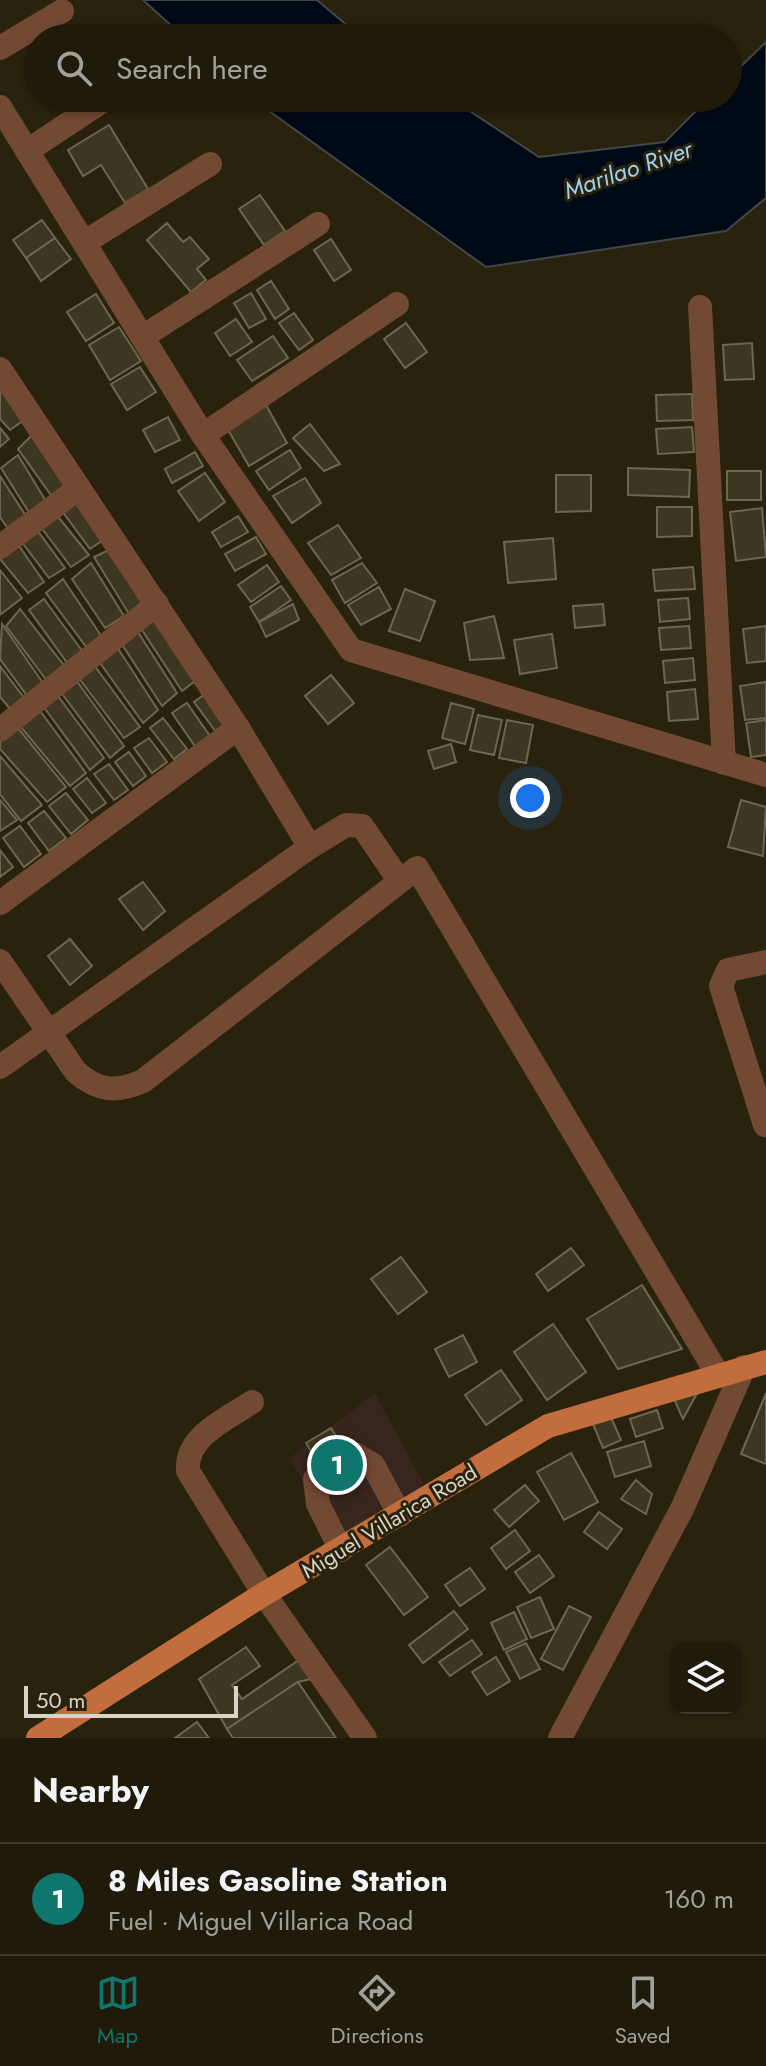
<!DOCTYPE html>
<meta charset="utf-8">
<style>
:root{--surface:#1f1a0a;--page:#272313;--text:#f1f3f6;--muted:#a1a19c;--line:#3c382b;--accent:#0f766e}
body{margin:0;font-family:Jost,sans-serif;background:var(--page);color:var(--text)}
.controls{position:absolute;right:24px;bottom:24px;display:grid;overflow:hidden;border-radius:16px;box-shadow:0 2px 6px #0004}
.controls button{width:72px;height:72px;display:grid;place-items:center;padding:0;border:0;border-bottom:2px solid var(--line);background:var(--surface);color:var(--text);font:40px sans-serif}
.scale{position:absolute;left:24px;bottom:20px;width:214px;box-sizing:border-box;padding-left:8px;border:4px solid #d8d4c7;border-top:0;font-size:22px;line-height:28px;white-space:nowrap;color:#d8d4c7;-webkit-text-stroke:6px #29220d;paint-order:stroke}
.you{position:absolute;left:530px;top:798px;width:28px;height:28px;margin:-20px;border:6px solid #fff;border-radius:50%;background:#1a73e8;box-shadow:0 0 0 12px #1a73e833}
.badge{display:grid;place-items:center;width:52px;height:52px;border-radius:50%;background:var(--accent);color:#fff;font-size:26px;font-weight:700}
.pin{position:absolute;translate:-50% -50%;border:4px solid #fff;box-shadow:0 2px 8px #0006}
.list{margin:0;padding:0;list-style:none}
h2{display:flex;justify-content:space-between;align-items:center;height:104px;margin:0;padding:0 32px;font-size:34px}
h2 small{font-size:26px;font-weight:400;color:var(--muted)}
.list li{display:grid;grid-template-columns:52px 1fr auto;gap:24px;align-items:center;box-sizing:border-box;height:112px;padding:0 32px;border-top:2px solid var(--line)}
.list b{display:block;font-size:30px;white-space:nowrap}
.list p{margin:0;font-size:26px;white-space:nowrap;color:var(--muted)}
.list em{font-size:26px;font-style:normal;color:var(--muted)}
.icon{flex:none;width:44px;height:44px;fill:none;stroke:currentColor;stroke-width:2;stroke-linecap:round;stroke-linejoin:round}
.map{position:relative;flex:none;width:766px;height:1738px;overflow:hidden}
.search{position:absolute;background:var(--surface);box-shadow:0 2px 6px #0004;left:24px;right:24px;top:24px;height:88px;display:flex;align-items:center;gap:20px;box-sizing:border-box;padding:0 28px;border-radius:44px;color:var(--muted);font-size:30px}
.sheet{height:216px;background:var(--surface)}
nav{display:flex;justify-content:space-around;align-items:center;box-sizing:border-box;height:112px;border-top:2px solid var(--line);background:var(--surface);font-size:22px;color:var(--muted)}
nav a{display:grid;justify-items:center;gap:4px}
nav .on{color:var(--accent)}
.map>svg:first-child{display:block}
.commercial{fill:#37251e}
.water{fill:#000a16;stroke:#41474b;stroke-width:2}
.building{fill:#3d3621;stroke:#6f6650;stroke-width:2}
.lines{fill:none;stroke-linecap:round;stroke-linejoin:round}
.minor{stroke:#724933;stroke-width:24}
.major{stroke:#c16d3d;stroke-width:24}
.labels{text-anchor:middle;stroke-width:6;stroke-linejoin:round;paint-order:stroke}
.street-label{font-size:22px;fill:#d8d4c7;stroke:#29220d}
.water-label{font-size:24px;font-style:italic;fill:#a1d0f3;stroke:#29220d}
</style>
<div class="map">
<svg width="766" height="1738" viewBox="0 0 766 1738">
<rect width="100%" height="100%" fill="#29220d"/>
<polygon class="commercial" points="375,1393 424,1484 338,1544 290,1458"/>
<g class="water">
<polygon points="143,0 317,0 362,38 185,38"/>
<polygon points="766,42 766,198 726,231 486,267 251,98 450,98 539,157 665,142 709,98 728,98 728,79"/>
</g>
<g class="building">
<polygon points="109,125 148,189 125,203 101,165 83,176 68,150"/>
<polygon points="260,195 285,231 264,245 239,209"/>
<polygon points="42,220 55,238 26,258 13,240"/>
<polygon points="167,223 183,242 190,237 209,259 197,269 206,280 191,292 147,240"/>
<polygon points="55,238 71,259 41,281 26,258"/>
<polygon points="331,239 351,270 334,281 314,250"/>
<polygon points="271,281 289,309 275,319 257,290"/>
<polygon points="251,293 266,319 249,328 234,303"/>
<polygon points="96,294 114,323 86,341 67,312"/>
<polygon points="294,313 313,340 299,350 279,323"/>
<polygon points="236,319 252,342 230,356 215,333"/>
<polygon points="406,323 427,352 405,368 384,339"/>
<polygon points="119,327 141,361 110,380 89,345"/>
<polygon points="273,336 288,358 252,381 237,360"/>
<polygon points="752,343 754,379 725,380 723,345"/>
<polygon points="140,367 156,392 127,410 111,384"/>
<polygon points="0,389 24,420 10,430 0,419"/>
<polygon points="692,394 693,420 657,421 656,395"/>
<polygon points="266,405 287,443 249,466 227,428"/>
<polygon points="168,417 180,440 155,452 143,430"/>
<polygon points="310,424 340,464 324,471 293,438"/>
<polygon points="692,427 694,452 658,454 656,429"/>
<polygon points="0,428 9,439 0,447"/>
<polygon points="32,435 69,486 53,498 18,449"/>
<polygon points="290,450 301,468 269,490 256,471"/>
<polygon points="195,452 203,466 172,483 165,469"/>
<polygon points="18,455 47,503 30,514 1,468"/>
<polygon points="628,468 690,470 689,497 628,495"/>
<rect x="727" y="471" width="34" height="29"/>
<polygon points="205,473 225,502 199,521 178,491"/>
<polygon points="556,475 591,475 591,511 556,512"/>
<polygon points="0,476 26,516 9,530 0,517"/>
<polygon points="305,478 321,503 292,523 273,496"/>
<polygon points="81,499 106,538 90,549 62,511"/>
<polygon points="657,507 692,507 692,536 657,537"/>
<polygon points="762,508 766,557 736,561 730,512"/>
<polygon points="55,513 89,555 71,567 40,526"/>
<polygon points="238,516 248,532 221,547 212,532"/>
<polygon points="338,525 361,558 331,575 308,543"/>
<polygon points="37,530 65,568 49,578 21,541"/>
<polygon points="256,537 266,554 235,571 225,554"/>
<polygon points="553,538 556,579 508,583 504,542"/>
<polygon points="17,543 44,582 28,593 0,559"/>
<polygon points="111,549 147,603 129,614 94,557"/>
<polygon points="91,563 124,616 105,628 72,579"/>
<polygon points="362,563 377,583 345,603 332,580"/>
<polygon points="267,565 279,582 251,602 238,585"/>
<polygon points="693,567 695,589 655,591 653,570"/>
<polygon points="0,570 22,598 1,614 0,612"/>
<polygon points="63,579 104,640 87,648 46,593"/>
<polygon points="281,586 291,600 259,622 250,607"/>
<polygon points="379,587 391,609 361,625 348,605"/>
<polygon points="405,589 435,601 420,641 389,631"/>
<polygon points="688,598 690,619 660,622 658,600"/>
<polygon points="44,599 83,652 68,664 29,610"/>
<polygon points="293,604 299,620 266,637 259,622"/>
<polygon points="603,604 605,625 575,628 573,606"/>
<polygon points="20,609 66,668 47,681 6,626"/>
<polygon points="157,614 199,678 182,691 140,627"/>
<polygon points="494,616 504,658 470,660 464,623"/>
<polygon points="2,624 43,683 28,697 0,659"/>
<polygon points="689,626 691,648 661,650 659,628"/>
<polygon points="766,626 766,661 747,663 743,629"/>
<polygon points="138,632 177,693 162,706 121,643"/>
<polygon points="552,634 557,668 520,674 514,640"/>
<polygon points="117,647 158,710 143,723 98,660"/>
<polygon points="693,658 695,680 665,683 663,661"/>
<polygon points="94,665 140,727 124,738 78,677"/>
<polygon points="0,666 25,699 11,710 0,697"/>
<polygon points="331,675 354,703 328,724 305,696"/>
<polygon points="76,680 124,746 110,758 60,691"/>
<polygon points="766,682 766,718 745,720 740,686"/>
<polygon points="695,689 698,719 669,721 667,692"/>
<polygon points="208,692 233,725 219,736 194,702"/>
<polygon points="58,696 104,758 90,770 43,706"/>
<polygon points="187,703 212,739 197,749 172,713"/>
<polygon points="451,703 474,709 465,744 442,738"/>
<polygon points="38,708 86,773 70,786 20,726"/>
<polygon points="478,715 502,720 494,755 470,750"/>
<polygon points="163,718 187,749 174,759 150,728"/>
<polygon points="507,720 533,725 526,763 499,758"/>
<polygon points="766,720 766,755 751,757 746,723"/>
<polygon points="17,727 66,787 47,802 0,749 0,742"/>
<polygon points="149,738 167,762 152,773 134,748"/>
<polygon points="451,744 456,762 434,769 428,751"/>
<polygon points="129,752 146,776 133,786 115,762"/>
<polygon points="0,756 42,805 21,821 0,794"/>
<polygon points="109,764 128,790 114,800 94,774"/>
<polygon points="87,778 106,803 92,813 73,789"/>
<polygon points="66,793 88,820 71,834 49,806"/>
<polygon points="0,800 17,820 0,831"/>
<polygon points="741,800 766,807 763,856 728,847"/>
<polygon points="44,811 66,838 49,851 28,823"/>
<polygon points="20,826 41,854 24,867 3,838"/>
<polygon points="0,850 13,867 0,877"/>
<polygon points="143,882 165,911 143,930 119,899"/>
<polygon points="70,939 92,966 70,985 48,956"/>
<polygon points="571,1248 584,1265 548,1291 536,1274"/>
<polygon points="401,1257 427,1292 398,1314 371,1279"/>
<polygon points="642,1285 682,1349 618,1369 587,1319"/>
<polygon points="553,1324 586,1372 547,1400 514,1352"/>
<polygon points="463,1335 477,1362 449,1377 435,1349"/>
<polygon points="501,1370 522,1400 486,1425 465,1395"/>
<polygon points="702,1384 683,1419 670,1390"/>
<polygon points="766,1393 766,1464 741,1454"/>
<polygon points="657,1410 663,1428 636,1437 630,1419"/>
<polygon points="610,1415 621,1440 603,1448 592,1422"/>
<polygon points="331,1428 362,1479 337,1494 306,1443"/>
<polygon points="644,1441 651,1466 615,1477 607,1452"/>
<polygon points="571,1453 598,1502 564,1520 537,1472"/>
<polygon points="636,1480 652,1494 646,1514 621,1499"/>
<polygon points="525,1485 539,1501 509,1527 494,1510"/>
<polygon points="599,1512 622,1529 607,1549 584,1532"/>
<polygon points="515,1530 530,1551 506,1569 491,1548"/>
<polygon points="390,1547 428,1597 404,1615 366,1565"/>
<polygon points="539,1555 554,1576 530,1593 515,1572"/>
<polygon points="470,1568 485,1589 460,1606 445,1585"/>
<polygon points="540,1597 554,1629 531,1638 517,1607"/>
<polygon points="569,1606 591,1617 563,1670 541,1659"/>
<polygon points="454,1611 468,1629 423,1663 409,1645"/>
<polygon points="514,1612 527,1639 504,1650 491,1623"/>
<polygon points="472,1640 482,1654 450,1676 439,1662"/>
<polygon points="526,1643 540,1669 520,1679 506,1652"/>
<polygon points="246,1647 260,1666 232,1685 242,1699 299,1660 311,1679 298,1682 227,1729 199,1679"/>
<polygon points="496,1657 510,1681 487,1695 472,1672"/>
<polygon points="298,1682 336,1738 233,1738 227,1729"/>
<polygon points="197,1722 209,1738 175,1738"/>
</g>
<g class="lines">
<g class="minor">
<polyline points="0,48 62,11"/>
<polyline points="0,107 203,435 351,650 766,775"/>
<polyline points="27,151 107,98"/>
<polyline points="85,242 210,164"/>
<polyline points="700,307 724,763"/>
<polyline points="144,336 318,224"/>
<polyline points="0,369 238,728 310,847 346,825 362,826 399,880"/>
<polyline points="203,435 397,304"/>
<polyline points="0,547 79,488"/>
<polyline points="0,730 157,604"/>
<polyline points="0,903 238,728"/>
<path d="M0,961l76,111c22,19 40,21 67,9l274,-213 301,507"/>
<polyline points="0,1067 310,847"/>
<polyline points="765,1125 721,986 728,970 766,962"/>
<path d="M252,1402c-26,18 -67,34 -64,69l76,123 101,144"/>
<polyline points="349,1457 354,1454 373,1465 400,1515"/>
<polyline points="324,1473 315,1479 318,1504 341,1550"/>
<polyline points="560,1738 683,1507 744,1367"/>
</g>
<polyline class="major" points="38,1738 264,1594 548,1426 766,1362"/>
</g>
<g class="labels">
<g class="street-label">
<text transform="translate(389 1521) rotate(-31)" y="8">Miguel Villarica Road</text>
</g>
<g class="water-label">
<text transform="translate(628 170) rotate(-19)" y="8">Marilao River</text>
</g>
</g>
</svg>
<div class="controls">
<button><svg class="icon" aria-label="layers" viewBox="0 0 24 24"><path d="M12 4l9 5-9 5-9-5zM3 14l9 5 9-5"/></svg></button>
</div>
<div class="scale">50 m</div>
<div class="you"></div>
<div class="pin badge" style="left:337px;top:1465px">1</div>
<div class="search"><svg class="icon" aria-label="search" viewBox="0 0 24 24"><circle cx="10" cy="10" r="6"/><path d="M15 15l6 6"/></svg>Search here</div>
</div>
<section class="sheet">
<h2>Nearby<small></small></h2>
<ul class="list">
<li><span class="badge">1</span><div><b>8 Miles Gasoline Station</b><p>Fuel · Miguel Villarica Road</p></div><em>160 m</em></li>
</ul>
</section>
<nav>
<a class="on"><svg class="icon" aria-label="map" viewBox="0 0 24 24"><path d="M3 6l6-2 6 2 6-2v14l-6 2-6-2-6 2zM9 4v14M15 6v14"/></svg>Map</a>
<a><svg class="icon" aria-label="directions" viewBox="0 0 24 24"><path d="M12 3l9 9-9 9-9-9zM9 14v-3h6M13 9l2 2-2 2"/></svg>Directions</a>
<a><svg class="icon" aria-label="saved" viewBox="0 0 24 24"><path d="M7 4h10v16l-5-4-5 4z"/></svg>Saved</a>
</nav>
